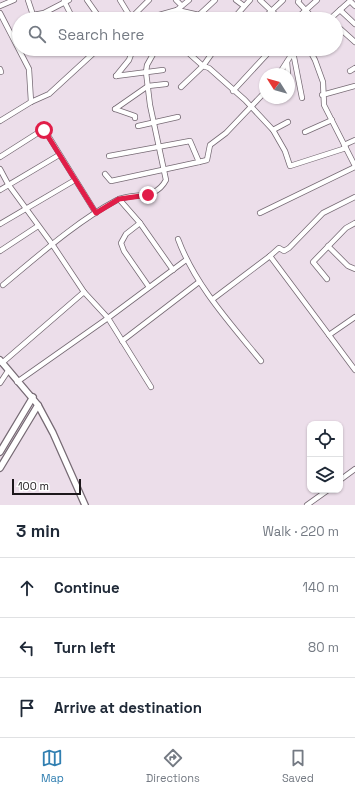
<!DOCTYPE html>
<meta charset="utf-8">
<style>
:root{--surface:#fff;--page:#f2f2f3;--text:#1f2937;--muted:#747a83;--line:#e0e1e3;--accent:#317fb1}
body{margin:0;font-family:"Space Grotesk",sans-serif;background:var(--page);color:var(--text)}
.controls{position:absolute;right:12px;bottom:12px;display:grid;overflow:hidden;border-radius:8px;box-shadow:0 1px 3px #0004}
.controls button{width:36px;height:36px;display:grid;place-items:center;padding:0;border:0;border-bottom:1px solid var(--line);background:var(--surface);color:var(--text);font:20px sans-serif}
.compass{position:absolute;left:259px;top:68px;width:36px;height:36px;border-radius:50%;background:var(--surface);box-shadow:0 1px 3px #0004;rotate:307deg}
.scale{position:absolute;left:12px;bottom:10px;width:69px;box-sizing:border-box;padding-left:4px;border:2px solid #1c171b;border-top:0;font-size:11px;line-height:14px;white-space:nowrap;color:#1c171b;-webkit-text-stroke:3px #fff;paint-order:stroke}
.stop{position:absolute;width:12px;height:12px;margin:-9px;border:3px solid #e11d48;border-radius:50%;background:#fff}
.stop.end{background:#e11d48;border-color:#fff;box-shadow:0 1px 4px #0008}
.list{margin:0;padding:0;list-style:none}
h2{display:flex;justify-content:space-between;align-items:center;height:52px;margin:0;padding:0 16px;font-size:17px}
h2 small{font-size:13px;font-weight:400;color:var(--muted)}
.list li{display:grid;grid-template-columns:26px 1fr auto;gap:12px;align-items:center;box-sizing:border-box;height:60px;padding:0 16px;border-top:1px solid var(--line)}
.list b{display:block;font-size:15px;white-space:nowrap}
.list em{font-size:13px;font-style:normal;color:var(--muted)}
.icon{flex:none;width:22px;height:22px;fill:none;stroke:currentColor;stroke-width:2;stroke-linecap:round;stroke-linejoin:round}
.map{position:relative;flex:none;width:355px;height:505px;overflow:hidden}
.search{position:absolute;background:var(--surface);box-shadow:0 1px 3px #0004;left:12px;right:12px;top:12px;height:44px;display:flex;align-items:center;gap:10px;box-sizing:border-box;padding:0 14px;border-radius:22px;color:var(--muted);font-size:15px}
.sheet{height:232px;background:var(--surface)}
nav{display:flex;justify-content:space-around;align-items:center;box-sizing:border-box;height:56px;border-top:1px solid var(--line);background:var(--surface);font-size:11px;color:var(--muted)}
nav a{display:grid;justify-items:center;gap:2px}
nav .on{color:var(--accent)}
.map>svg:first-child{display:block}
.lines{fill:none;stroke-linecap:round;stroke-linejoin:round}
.minor-casing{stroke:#766a74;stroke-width:6}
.tertiary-casing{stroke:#766a74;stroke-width:8}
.minor{stroke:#fff;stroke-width:4.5}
.tertiary{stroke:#fff;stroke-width:5.5}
.route{stroke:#e11d48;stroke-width:5}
</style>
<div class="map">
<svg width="355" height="505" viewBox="0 0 355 505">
<rect width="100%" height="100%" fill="#ecdeea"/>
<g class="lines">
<g class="minor-casing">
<g id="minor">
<polyline points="28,0 33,15 44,13 69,0"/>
<polyline points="87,0 99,17"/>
<polyline points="120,0 131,18"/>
<polyline points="176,0 181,5"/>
<polyline points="236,0 244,6"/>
<polyline points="260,0 280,19"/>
<polyline points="299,0 298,2 314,19"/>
<polyline points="64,1 73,19"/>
<polyline points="0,6 14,0"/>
<polyline points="340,10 355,24"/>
<polyline points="0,13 29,69 31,102"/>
<polyline points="130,19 149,0"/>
<polyline points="145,19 177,10 199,15"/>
<polyline points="172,19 177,10 189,0"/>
<polyline points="197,19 199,15 215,0"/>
<polyline points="233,19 250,0"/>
<polyline points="263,19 283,0"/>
<polyline points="296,19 317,0"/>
<polyline points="330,19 350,1 355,6"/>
<polyline points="336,25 355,42"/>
<polyline points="184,49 203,66 209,68 245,100 273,130 288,122"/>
<polyline points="309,49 315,60 323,82 324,105 355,166"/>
<polyline points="293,52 302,98"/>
<polyline points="287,62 288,74"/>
<polyline points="0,69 1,72"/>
<polyline points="350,71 355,68"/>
<polyline points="279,74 295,49"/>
<polyline points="116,76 163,70"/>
<polyline points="116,76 129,60 133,49"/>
<polyline points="181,87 203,66 215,49"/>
<polyline points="289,90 289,91"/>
<polyline points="233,91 270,51"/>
<polyline points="322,95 355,86"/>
<polyline points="115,109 148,86 166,84"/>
<polyline points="115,109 135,116 135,118"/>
<polyline points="0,121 31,102 49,94 98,49"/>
<polyline points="138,126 178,117"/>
<polyline points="273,130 285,151 290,166 346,148"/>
<polyline points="305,132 332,120"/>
<polyline points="344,145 355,140"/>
<polyline points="0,157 44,129 96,213"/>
<polyline points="199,162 207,160 210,145 226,133 265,92"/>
<polyline points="0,169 8,184 52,244 84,292 108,318 151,387"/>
<polyline points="105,174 111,181 199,162 190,141 109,156"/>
<polyline points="0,190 59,155"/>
<polyline points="119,199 140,223 173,270"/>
<polyline points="260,213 355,167"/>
<polyline points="140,223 126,234 121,243 124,251 149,287"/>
<polyline points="0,224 75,180"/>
<path d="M178,239c17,46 52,84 83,122"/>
<polyline points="328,246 348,266 355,269"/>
<polyline points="0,251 38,226"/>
<polyline points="270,256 279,248 284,251 289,248 323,213 355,197"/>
<polyline points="327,279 313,262 346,228 355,223"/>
<path d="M3,285c35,-29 74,-64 114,-85 17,-8 38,1 49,-20l-16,-75 -4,-33 1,-7 9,-16"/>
<polyline points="213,299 270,256 329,335"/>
<polyline points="355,317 329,335 355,370"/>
<polyline points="122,341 199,282"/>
<polyline points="2,363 84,292"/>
<polyline points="17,382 108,318 186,260"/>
<polyline points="0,383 8,371"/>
<polyline points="340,480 355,469"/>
<polyline points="307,505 328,490"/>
</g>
</g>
<g class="tertiary-casing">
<g id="tertiary">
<polyline points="0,360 38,405 53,433 85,505"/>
<polyline points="0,452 33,397"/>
<polyline points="0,468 38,405"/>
</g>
</g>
<use href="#minor" class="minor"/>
<use href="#tertiary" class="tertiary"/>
</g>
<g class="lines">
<polyline class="route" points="44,130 96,213 119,199 148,195"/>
</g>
</svg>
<div class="controls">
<button><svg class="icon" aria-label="locate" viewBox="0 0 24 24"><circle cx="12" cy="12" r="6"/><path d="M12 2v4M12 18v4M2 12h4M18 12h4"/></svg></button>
<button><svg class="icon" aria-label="layers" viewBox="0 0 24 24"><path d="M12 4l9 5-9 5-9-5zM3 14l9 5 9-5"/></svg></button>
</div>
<svg class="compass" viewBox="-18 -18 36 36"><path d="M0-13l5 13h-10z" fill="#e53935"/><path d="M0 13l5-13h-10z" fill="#747a83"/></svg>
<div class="scale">100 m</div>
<div class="stop" style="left:44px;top:130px"></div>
<div class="stop end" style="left:148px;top:195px"></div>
<div class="search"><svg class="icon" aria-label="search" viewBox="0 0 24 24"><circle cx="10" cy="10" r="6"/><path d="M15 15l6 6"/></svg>Search here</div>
</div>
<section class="sheet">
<h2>3 min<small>Walk · 220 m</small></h2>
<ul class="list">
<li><svg class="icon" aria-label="ahead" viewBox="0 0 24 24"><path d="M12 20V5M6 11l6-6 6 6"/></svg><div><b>Continue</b></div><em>140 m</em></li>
<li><svg class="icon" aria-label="left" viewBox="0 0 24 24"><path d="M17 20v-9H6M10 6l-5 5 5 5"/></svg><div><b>Turn left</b></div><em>80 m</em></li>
<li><svg class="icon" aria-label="arrive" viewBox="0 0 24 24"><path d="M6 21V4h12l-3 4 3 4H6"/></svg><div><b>Arrive at destination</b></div></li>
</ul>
</section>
<nav>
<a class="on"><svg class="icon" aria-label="map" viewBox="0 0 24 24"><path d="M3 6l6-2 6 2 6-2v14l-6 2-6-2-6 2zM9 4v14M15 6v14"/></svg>Map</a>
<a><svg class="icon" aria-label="directions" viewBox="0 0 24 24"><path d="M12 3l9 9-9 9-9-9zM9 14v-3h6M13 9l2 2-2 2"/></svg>Directions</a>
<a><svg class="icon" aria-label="saved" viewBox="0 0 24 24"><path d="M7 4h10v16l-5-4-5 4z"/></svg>Saved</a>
</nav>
